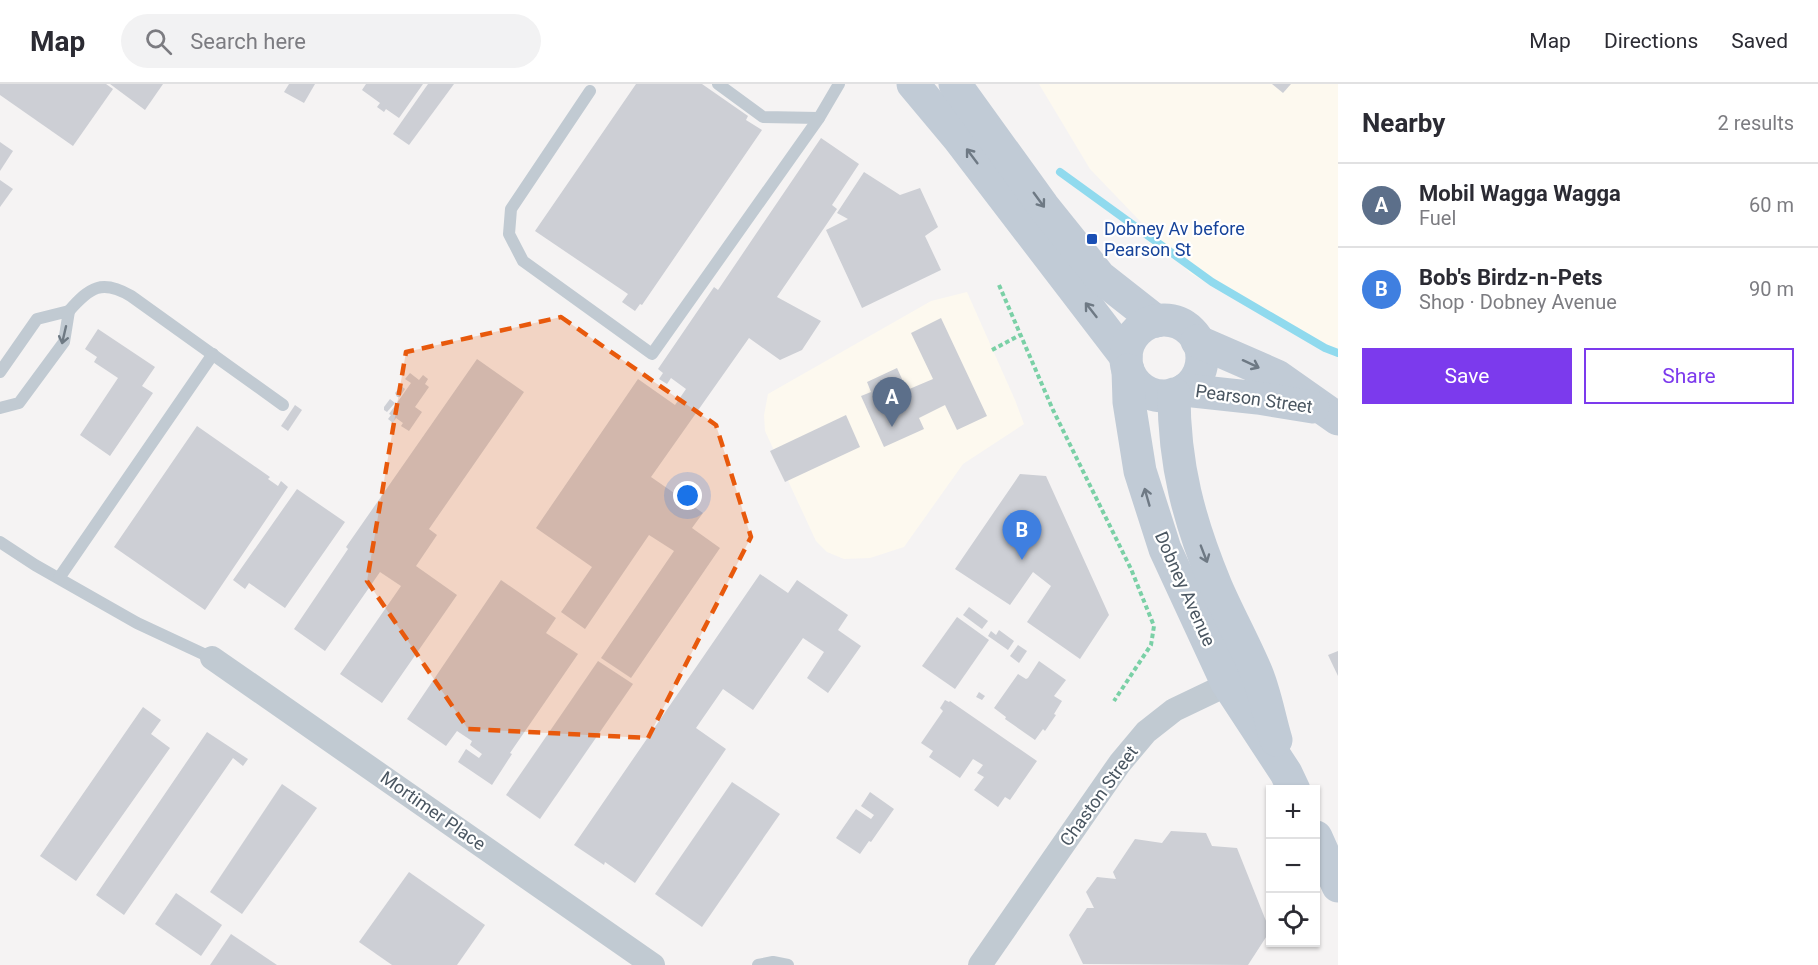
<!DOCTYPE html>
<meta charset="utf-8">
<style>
:root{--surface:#fff;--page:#f2f2f3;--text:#2b2b33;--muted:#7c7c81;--line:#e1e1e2;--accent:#7c3aed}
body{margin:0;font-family:Roboto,sans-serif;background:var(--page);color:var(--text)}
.controls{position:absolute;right:18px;bottom:18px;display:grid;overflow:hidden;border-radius:0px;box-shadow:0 2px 4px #0004}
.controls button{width:54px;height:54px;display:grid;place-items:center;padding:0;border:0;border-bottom:2px solid var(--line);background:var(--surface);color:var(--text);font:30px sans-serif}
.you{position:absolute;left:688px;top:412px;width:21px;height:21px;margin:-15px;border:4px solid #fff;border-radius:50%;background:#1a73e8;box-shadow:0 0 0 9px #1a73e833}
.badge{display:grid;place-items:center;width:39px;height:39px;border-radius:50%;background:var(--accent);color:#fff;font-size:20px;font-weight:700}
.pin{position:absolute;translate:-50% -50px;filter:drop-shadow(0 2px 3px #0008)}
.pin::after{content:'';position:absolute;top:32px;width:21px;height:18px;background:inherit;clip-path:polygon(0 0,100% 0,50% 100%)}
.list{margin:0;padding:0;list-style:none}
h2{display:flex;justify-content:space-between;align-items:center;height:78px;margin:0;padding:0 24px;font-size:26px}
h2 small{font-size:20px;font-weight:400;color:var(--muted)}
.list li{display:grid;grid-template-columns:39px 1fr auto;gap:18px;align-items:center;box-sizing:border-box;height:84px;padding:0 24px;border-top:2px solid var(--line)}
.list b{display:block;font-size:22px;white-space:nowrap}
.list p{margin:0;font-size:20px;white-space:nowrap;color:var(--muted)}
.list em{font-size:20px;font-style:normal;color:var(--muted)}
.actions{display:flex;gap:12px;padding:18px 24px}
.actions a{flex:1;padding:14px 0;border:2px solid var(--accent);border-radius:0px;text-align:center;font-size:21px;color:var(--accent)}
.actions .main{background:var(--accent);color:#fff}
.icon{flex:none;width:33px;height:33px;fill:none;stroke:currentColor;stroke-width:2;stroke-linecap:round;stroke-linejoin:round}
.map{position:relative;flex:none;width:1338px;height:881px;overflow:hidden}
header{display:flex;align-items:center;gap:36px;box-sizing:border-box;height:84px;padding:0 30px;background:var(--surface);border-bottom:2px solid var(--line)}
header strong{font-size:28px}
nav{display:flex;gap:33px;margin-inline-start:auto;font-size:21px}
.search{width:420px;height:54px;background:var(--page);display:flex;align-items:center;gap:15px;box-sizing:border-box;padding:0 21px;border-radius:33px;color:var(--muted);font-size:22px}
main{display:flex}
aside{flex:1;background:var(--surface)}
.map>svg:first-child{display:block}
.commercial{fill:#fdf9ef}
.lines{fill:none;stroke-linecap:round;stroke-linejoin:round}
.stream{stroke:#90daee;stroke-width:8}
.building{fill:#cdcfd5}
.path{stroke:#7ad0a6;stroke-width:4;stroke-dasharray:4.5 3;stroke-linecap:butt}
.lane{stroke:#c1cad2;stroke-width:12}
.street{stroke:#c1cad2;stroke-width:24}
.secondary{stroke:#c1cbd6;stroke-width:33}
.oneway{stroke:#6e7984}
.oneway2{stroke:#6e7983}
.marked{fill:#e8590c;fill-opacity:0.2;stroke:#e8590c;stroke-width:4.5;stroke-dasharray:12 8;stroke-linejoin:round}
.transit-dot{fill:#1a4fb4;stroke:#fff;stroke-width:2}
.labels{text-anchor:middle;stroke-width:4.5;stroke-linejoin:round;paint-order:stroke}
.transit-label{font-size:18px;fill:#164399;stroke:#fff;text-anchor:start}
.street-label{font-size:18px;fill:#4a5661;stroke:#fff}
</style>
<header>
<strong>Map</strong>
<div class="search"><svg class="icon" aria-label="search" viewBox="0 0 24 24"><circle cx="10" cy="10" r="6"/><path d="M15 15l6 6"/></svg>Search here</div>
<nav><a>Map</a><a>Directions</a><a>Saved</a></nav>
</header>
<main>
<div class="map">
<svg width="1338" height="881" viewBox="0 0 1338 881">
<rect width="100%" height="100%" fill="#f5f3f3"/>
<g class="commercial">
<polygon points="1039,0 1338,0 1338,272 1334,272 1190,189 1090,85"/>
<polygon points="967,208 1015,316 1024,340 963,380 904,463 870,474 844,475 827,468 816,457 765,347 764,331 768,310 931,217"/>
</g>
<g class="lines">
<polyline class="stream" points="1060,88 1212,198 1325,264 1338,269"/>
</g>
<g class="building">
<polygon points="0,0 106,0 113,5 73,62 0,11"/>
<polygon points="110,0 163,0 145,26"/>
<polygon points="289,0 315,0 304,19 284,8"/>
<polygon points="366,0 423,0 399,34 386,25 384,28 377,23 380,19 362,6"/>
<polygon points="428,0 454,0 409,61 393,50"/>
<polygon points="636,0 702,0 748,32 746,36 762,46 642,221 640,220 635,227 622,218 628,210 535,147"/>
<polygon points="1272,0 1291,0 1283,9"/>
<polygon points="821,54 859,80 832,121 837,125 777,213 821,237 802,266 780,276 749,254 651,393 703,429 692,444 720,464 631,594 601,574 674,467 649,451 585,545 561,528 592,483 536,444 638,295 675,321 686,305 671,294 667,300 659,295 663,289 658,285 714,203 718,206"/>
<polygon points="0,58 13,67 0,87"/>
<polygon points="864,88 900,111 920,104 938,143 925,152 941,186 862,224 826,146 848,135 837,129"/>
<polygon points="0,96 13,105 0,123"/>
<polygon points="941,234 987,332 957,346 945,321 919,334 924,345 884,363 861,312 871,308 867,298 897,284 907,306 933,295 911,249"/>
<polygon points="98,245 155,283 142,302 153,309 110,372 80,351 118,294 94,278 97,273 85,265"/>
<polygon points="477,275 524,308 429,445 437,451 416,482 457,511 382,619 340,590 401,502 380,488 325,567 294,545 348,465 346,463"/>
<polygon points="410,289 419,296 423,291 428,295 425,300 429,303 415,323 422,328 409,347 401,342 403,339 396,334 393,339 388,335 391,331 389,330 411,299 405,295"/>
<polygon points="401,302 405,305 400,313 397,313 395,309"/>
<polygon points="390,315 395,319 387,328 384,326 384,323"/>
<polygon points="295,321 302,326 288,347 281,342"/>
<polygon points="846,331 860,363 785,398 770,367"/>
<polygon points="197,342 270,393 268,395 278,402 281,397 288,403 205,526 114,463"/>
<polygon points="1020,390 1046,392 1109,531 1080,575 1027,538 1051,502 1033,488 1010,521 955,485"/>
<polygon points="297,405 345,438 285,524 249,499 245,505 233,496"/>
<polygon points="760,490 788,509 797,496 848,531 838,546 861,562 828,609 807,594 824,568 803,554 753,626 723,605 696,644 726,665 635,799 605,778 604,781 574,761"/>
<polygon points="501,496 556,534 546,549 578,570 510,669 512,670 492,701 458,678 466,665 479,674 482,670 470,661 472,657 457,647 446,662 407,635"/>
<polygon points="969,523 988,537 982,545 963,531"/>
<polygon points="957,533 989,556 955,605 922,582"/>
<polygon points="999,546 1014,557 1008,566 988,552 991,547 996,551"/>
<polygon points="1018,561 1027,567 1019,579 1010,572"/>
<polygon points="1338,567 1338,592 1328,571"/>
<polygon points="598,577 633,600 540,735 506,711"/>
<polygon points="1039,577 1066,596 1054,612 1062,617 1054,630 1056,631 1045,647 1043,645 1035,656 1005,635 1006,633 994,624 1018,590 1026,595 1028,594"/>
<polygon points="979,608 985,612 982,616 976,613"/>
<polygon points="945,616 949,618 950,617 1037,677 1010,716 1005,713 998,723 974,706 984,693 977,689 983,681 973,675 960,694 929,673 933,667 921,659 943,627 940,624"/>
<polygon points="143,623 161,636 151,650 170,664 76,797 40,772"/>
<polygon points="207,648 248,675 243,682 233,674 124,831 96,811"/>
<polygon points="732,698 780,730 702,843 655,810"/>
<polygon points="282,700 317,724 242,830 210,808"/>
<polygon points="870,708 894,725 871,758 869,757 860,770 836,754 856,725 871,735 874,731 861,722"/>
<polygon points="1171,747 1206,749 1212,762 1237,764 1270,847 1248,881 1083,880 1069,851 1087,824 1094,824 1086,808 1097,793 1116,795 1113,788 1135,755 1162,759"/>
<polygon points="409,788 485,841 457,881 392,881 359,858"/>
<polygon points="176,809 222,841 201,872 155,840"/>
<polygon points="231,850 277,881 210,881"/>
</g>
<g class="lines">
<g class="path">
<polyline points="999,201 1053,326 1131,485 1154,542 1151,561 1114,617"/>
<polyline points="992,266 1020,251"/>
</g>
<g class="lane">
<polyline points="718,0 763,33 819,34"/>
<polyline points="590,7 511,125 509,150 523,177 652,270 819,34 839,0"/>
<path d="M69,227c21,-24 33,-32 62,-15l152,109"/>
<polyline points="0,288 37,235 69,227 64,258 19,319 0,324"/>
<polyline points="0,458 35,481 137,539 212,574"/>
<polyline points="59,494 213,270"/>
<polyline points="758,881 773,878 788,881"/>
</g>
<g class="street">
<polyline points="212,574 653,881"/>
<polyline points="980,881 1090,722 1120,679 1146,648 1174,626 1243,593"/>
</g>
<g class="secondary">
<polyline points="913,0 959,55 1126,273"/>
<polyline points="955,0 1043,122 1100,193 1156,237"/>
<circle cx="1164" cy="274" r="38"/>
<polyline points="1197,257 1277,292 1338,335"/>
<polyline points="1128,286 1129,318 1140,387 1165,465 1227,599 1286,689 1294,706"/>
<polyline points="1184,306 1258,314 1313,323"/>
<path d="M1174,310c0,71 15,127 42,192 12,28 27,55 39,83 10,22 14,48 21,71"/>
<polyline points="1316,753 1338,802"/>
</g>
</g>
<defs><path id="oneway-shaft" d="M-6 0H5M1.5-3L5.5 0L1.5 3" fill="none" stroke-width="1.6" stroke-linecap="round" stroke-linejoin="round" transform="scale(1.5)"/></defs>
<g class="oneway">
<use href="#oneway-shaft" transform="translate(972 72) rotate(-127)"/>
<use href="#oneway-shaft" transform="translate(1039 116) rotate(54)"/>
<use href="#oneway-shaft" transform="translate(1091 226) rotate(-128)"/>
<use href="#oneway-shaft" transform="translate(1251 280) rotate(25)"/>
<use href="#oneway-shaft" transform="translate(1147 413) rotate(-106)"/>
<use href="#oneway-shaft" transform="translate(1204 470) rotate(69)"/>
</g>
<use class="oneway2" href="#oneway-shaft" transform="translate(64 251) rotate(103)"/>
<path class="marked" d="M561,233l155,108 35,112 -103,201 -180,-9 -101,-148 39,-229z"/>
<rect class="transit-dot" x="1086" y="149" width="12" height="12" rx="3"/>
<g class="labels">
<g class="transit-label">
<text x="1104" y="151">Dobney Av before<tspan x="1104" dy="21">Pearson St</tspan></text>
</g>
<g class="street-label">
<text transform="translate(1254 315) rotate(8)" y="6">Pearson Street</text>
<text transform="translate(1185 505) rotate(66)" y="6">Dobney Avenue</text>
<text transform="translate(1099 712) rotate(-54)" y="6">Chaston Street</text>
<text transform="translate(433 727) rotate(35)" y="6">Mortimer Place</text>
</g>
</g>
</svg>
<div class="controls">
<button>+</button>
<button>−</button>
<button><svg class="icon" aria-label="locate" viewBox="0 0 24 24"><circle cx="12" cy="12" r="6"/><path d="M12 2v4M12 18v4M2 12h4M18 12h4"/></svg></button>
</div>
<div class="you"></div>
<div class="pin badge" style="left:892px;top:343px;background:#5c6f8a">A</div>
<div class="pin badge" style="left:1022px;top:476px;background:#3f7fe0">B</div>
</div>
<aside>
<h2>Nearby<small>2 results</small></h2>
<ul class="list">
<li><span class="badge" style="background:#5c6f8a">A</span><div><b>Mobil Wagga Wagga</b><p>Fuel</p></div><em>60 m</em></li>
<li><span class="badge" style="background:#3f7fe0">B</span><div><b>Bob's Birdz-n-Pets</b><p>Shop · Dobney Avenue</p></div><em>90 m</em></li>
</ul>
<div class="actions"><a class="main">Save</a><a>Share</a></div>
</aside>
</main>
